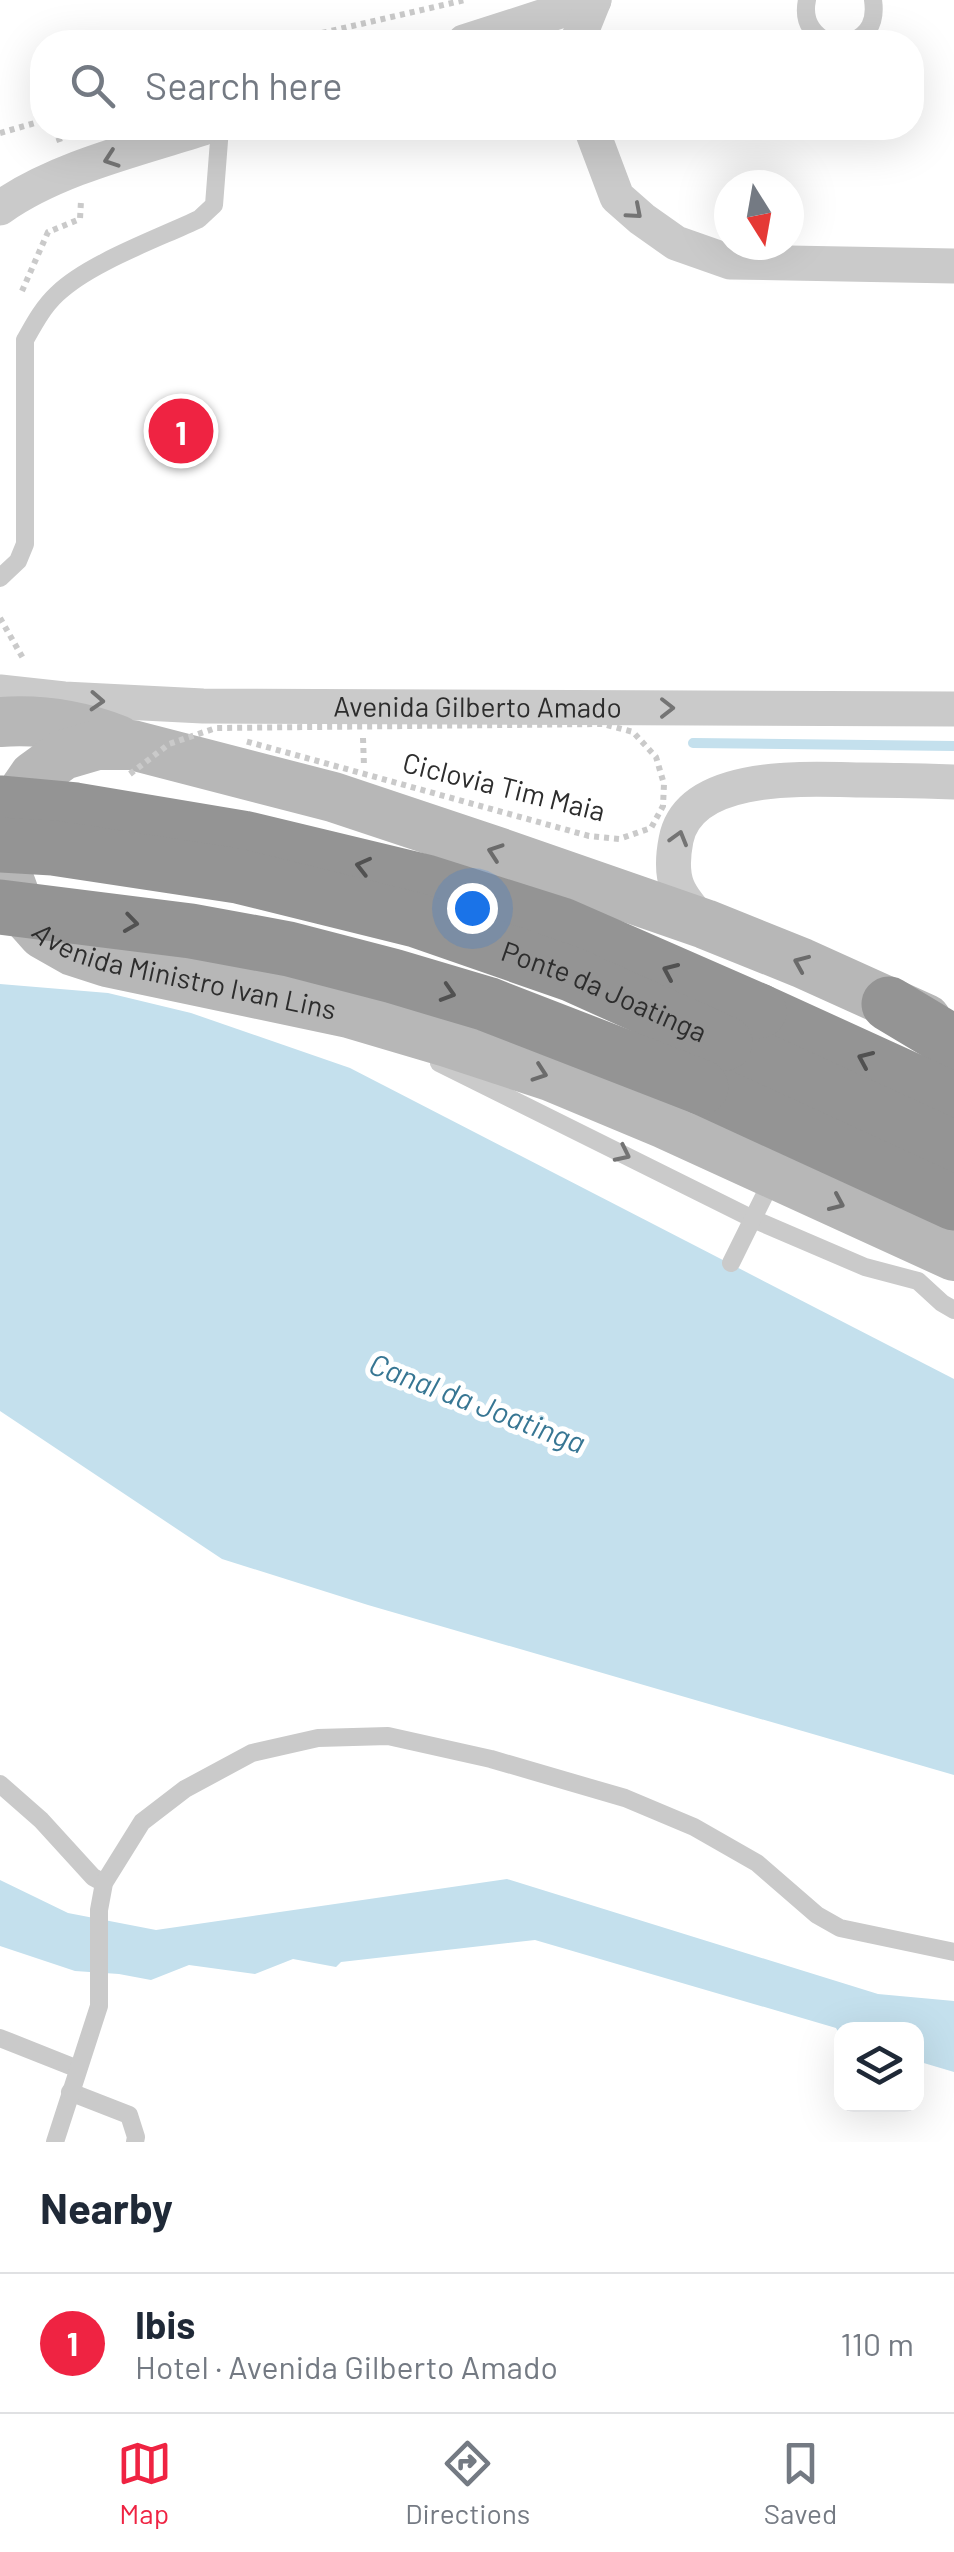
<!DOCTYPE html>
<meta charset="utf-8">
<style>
:root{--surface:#fff;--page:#f6f6f7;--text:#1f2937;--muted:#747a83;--line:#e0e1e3;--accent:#ef2342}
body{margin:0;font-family:Barlow,sans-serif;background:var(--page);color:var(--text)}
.controls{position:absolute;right:30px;bottom:30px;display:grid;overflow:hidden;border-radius:20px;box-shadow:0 10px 40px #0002}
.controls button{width:90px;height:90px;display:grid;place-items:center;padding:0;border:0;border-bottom:2px solid var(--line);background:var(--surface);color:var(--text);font:50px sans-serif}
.compass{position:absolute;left:714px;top:170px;width:90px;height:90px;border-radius:50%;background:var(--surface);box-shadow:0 10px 40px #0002;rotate:169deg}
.you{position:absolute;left:472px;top:908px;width:35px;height:35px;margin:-25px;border:8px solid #fff;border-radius:50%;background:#1a73e8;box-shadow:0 0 0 15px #1a73e833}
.badge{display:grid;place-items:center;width:65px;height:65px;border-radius:50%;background:var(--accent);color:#fff;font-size:32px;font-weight:700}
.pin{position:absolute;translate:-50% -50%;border:5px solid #fff;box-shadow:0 2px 10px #0006}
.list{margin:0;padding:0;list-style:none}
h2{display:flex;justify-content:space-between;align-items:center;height:130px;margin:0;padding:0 40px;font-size:42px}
h2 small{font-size:32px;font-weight:400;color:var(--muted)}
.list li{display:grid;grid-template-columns:65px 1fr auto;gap:30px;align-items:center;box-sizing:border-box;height:140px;padding:0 40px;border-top:2px solid var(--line)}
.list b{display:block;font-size:38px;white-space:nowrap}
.list p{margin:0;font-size:32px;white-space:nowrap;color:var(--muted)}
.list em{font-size:32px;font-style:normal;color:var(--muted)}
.icon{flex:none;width:55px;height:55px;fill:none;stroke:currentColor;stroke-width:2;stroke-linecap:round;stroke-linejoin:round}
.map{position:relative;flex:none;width:954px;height:2142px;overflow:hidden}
.search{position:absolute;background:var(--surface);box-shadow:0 10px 40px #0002;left:30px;right:30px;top:30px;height:110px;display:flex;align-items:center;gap:25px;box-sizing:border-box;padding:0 35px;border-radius:40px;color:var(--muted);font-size:38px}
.sheet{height:270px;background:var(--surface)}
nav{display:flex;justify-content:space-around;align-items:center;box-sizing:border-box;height:140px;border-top:2px solid var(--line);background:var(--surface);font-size:28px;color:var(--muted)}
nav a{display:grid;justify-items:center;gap:5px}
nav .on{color:var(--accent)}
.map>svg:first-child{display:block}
.water{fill:#c4e0ed}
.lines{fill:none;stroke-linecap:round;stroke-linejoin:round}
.stream{stroke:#c4e0ed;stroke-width:10}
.path{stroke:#cacaca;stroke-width:6;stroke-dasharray:5 5;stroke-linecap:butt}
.lane{stroke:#cacaca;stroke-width:18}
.street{stroke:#cacaca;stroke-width:35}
.secondary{stroke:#b7b7b7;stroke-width:50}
.highway{stroke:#949494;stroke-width:55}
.path-bridge{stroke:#cacaca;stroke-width:6;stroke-dasharray:5 5;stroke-linecap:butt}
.highway-bridge{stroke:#949494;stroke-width:55}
.oneway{stroke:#747474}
.oneway2{stroke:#6b6b6b}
.oneway3{stroke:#515151}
.labels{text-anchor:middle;stroke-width:10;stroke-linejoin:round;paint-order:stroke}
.street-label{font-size:28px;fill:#2d2d2d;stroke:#fff}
.water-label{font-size:30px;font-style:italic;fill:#377693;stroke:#fff}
</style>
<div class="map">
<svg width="954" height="2142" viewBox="0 0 954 2142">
<rect width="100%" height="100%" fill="#fff"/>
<g class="water">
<polygon points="0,984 108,993 191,1013 350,1068 954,1379 954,1775 368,1605 222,1559 0,1411"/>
<polygon points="507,1879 878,1994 954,2001 954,2072 917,2061 916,2030 842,2030 841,2037 836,2028 535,1940 341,1962 336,1967 293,1959 255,1974 189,1965 151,1980 119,1974 75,1971 0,1946 0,1880 68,1913 156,1930"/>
</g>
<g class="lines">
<polyline class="stream" points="693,743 954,746"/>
<g class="path">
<polyline points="283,42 465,0"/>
<polyline points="55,128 60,142"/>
<polyline points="0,133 42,121"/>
<polyline points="22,291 48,232 80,219 81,201"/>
<polyline points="0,618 24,660"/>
<polyline points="363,738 364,766"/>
</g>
<g class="lane">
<path d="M807,0c-4,19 3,33 21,42"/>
<path d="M851,42c19,-8 25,-22 22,-42"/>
<path d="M0,578l18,-17 7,-17v-204c9,-16 18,-33 32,-46 32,-31 100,-55 142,-75l15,-14 6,-77"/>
<polyline points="439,1063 753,1219 865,1267 918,1281 942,1303 954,1310"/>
<polyline points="731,1263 773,1178"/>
<polyline points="0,1784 41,1820 93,1877 104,1883"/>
<polyline points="0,2038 78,2069"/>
<polyline points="70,2092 129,2115 136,2137 135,2142"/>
<polyline points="55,2142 99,2006 99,1910 104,1883 142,1822 185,1789 252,1753 318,1738 388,1736 491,1759 625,1798 694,1827 757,1863 817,1915 840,1928 954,1952"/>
</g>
<g class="street">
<polyline points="464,42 594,0"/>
<polyline points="577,42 594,0"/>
<polyline points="591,128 617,197 642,219 676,243 730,262 954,266"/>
<path d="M0,208c56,-40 138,-59 203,-80"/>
<path id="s1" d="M0,692l64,7 139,7 751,3"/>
<path d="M704,923c-26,-28 -36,-42 -28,-83 13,-69 132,-61 185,-60 31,0 62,1 93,2"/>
</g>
<g class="secondary">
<path d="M0,722c41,-3 79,3 118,18"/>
<path id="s2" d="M926,1019l-124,-56 -97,-39 -219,-76 -153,-51 -201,-52h-35l-34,10 -29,21 -20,29 -9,34 2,35 12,33 24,27 30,17 34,11 242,51 98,29 103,34 115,48 289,132"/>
</g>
<g class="highway">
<polyline points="889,1004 954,1043"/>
<polyline points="759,1011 954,1100"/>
<polyline points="725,1043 954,1148"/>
<polyline points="701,1087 954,1203"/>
</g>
<polyline class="path-bridge" points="130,774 169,744 216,728 603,724 633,732 656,757 664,784 663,806 651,828 619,839 589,836 245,741"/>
<g class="highway-bridge">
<polyline points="0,803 76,810 243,838 426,882 562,925 759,1011"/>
<path id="s3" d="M0,845l53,3 185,28 178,44 155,54 154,69"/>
<polyline points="0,907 191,931 289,949 393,976 487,1004 701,1087"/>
</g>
</g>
<defs><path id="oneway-chevron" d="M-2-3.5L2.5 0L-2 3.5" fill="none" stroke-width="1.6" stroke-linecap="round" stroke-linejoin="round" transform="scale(2.5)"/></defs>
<g class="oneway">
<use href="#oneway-chevron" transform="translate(111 159) rotate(161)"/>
<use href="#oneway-chevron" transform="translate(635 212) rotate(41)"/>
<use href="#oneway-chevron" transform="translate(97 701) rotate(3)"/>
<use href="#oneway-chevron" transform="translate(667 708)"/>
<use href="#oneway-chevron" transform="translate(679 838) rotate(-74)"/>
<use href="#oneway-chevron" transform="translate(623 1154) rotate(26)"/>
</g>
<g class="oneway2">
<use href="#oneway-chevron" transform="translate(495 852) rotate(-161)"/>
<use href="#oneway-chevron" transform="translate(801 963) rotate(-157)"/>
<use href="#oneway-chevron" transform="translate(540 1073) rotate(19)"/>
<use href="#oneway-chevron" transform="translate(837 1203) rotate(24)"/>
</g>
<g class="oneway3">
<use href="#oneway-chevron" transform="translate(363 866) rotate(-166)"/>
<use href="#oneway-chevron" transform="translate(131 923) rotate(8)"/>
<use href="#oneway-chevron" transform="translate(670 971) rotate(-156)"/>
<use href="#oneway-chevron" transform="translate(448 993) rotate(17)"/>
<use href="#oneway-chevron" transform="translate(865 1059) rotate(-156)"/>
</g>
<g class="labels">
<g class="street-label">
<text dy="10" stroke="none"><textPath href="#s1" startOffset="478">Avenida Gilberto Amado</textPath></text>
<text transform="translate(504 787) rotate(14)" y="10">Ciclovia Tim Maia</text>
<text dy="10" stroke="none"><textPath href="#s2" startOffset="1272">Avenida Ministro Ivan Lins</textPath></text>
<text dy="10" stroke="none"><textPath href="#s3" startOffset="625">Ponte da Joatinga</textPath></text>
</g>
<g class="water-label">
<text transform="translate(477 1404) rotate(21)" y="10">Canal da Joatinga</text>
</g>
</g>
</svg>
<div class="controls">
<button><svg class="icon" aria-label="layers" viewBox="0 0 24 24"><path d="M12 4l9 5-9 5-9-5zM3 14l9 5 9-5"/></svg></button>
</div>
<svg class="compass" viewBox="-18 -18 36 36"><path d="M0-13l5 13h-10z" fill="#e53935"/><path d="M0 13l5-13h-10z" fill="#747a83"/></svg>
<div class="you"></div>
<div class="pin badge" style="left:181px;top:431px">1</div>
<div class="search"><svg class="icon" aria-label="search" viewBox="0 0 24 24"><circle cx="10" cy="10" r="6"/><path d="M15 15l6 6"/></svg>Search here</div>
</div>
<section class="sheet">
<h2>Nearby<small></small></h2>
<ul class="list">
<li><span class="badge">1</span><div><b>Ibis</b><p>Hotel · Avenida Gilberto Amado</p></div><em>110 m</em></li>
</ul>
</section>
<nav>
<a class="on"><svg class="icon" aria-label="map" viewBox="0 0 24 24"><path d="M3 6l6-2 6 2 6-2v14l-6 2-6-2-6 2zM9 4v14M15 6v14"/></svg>Map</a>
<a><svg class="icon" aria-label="directions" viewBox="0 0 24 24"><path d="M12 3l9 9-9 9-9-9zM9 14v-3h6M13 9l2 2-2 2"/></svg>Directions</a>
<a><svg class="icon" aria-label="saved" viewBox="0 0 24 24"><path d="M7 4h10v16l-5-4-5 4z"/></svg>Saved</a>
</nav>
